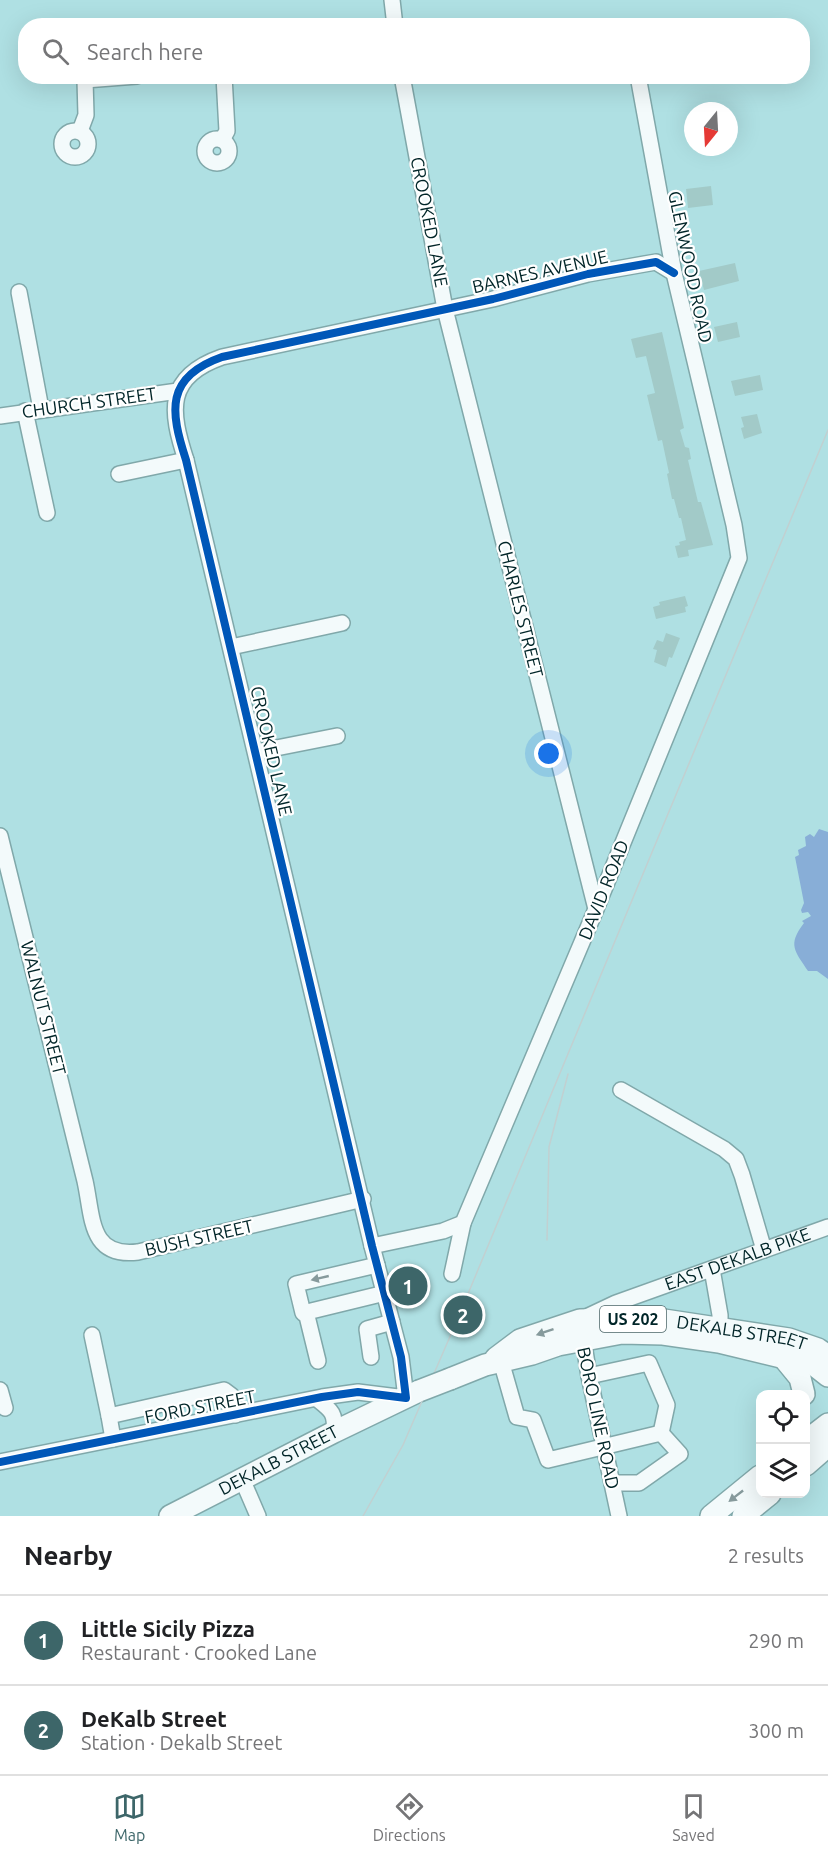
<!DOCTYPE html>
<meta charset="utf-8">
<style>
:root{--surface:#fff;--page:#f2f2f2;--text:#202124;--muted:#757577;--line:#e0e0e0;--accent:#3d6669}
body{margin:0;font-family:Ubuntu,sans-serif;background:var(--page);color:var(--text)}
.controls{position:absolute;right:18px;bottom:18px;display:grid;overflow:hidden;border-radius:12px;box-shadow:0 6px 24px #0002}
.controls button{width:54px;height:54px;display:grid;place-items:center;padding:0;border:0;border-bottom:2px solid var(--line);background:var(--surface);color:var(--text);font:30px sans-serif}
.compass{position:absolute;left:684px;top:102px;width:54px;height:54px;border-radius:50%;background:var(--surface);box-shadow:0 6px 24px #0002;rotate:198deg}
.you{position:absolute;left:549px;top:754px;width:21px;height:21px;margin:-15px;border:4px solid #fff;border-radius:50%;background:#1a73e8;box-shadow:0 0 0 9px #1a73e833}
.badge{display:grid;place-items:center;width:39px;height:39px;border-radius:50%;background:var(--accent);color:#fff;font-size:20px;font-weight:700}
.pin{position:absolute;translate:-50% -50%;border:3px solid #fff;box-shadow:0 2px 6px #0006}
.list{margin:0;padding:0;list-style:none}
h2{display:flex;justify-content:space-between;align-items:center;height:78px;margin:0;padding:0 24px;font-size:26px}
h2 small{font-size:20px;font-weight:400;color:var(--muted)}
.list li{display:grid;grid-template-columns:39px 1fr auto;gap:18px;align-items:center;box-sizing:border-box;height:90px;padding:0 24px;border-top:2px solid var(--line)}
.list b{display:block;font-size:22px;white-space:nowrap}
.list p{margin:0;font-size:20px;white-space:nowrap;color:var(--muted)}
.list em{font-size:20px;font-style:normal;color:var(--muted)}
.icon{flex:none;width:33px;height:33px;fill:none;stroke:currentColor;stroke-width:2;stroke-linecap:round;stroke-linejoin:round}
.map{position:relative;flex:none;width:828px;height:1516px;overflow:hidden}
.search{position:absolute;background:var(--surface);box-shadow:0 6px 24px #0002;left:18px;right:18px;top:18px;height:66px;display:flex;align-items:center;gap:15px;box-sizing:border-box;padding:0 21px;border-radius:24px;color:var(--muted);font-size:22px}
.sheet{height:258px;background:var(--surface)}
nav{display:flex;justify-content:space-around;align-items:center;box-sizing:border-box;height:84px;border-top:2px solid var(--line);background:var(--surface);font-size:16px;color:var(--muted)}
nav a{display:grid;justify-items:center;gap:3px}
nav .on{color:var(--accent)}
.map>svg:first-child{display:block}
.water{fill:#88aed7}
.building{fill:#a2cac8}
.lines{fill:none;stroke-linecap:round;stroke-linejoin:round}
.minor-casing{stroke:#80a8aa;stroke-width:18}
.highway-casing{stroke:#80a8aa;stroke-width:24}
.minor{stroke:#f3fafb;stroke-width:15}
.highway{stroke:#f3fafb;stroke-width:21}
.tram{stroke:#c1d0d1;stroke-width:1.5}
.highway-bridge-casing{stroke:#80a8aa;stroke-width:24;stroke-linecap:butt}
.highway-bridge{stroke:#f3fafb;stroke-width:21}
.cycleway-casing{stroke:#fff;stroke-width:11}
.cycleway{stroke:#0057b8;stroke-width:8}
.oneway{fill:#869a9c}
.labels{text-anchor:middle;stroke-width:4.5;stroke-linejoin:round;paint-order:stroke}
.shield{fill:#fff;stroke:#4c6668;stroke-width:1.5}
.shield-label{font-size:16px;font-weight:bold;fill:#002528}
.street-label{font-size:18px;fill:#002528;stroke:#fff}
</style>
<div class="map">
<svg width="828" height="1516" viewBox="0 0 828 1516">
<rect width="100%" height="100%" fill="#afe0e3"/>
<path class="water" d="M819,829l9,3v147l-11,-8h-9c-13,-20 -21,-26 -4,-48l-2,-2 9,-5 -3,-4 -6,1 -1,-3 3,-7 -9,-46 4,-2 -1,-5 8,-4 -1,-9 5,-3 4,3z"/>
<g class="building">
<polygon points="711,186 713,205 688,208 686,189"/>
<polygon points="735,263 739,281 704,290 699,271"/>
<polygon points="737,322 740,337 718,342 714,327"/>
<polygon points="662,332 684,428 680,430 685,447 689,448 691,459 688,460 698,502 701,502 713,545 688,550 689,556 678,558 675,546 680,545 679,542 686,540 681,518 679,518 674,499 672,499 667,474 669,473 662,440 658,441 647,395 655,393 646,356 636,358 631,339"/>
<polygon points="760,375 763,390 735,396 731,381"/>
<polygon points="757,414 762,433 744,439 741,428 744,427 741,417"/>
<polygon points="685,596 688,606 685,607 686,612 656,619 653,607 660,605 659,602"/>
<polygon points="666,633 680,638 672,658 669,657 666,667 654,662 657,650 653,649 657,640 663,642"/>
</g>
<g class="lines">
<g class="minor-casing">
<g id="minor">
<polyline points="392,0 395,26"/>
<polyline points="402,76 445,309 596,909"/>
<polyline points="80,131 86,115 85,80 137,76"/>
<circle cx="75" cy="144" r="13"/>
<circle cx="217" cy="151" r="12"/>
<polyline points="222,140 227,131 224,76"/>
<polyline points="19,292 41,409"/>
<polyline points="25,411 47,513"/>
<polyline points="0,416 178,391"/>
<polyline points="119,474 186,460"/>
<polyline points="231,647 342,623"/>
<polyline points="256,752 337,736"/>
<path d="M0,836l85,345c8,36 4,77 53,71l225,-53"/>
<polyline points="621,1090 724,1149 736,1159 742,1175 764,1250"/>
<polyline points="372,1246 443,1231 463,1223 596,909 739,558 734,525 674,273 638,76"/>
<polyline points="377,1265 296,1284 303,1313 385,1293"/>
<polyline points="712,1269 720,1315 720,1336"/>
<polyline points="452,1274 463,1223"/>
<polyline points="306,1312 318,1361"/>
<polyline points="92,1335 109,1416"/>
<polyline points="371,1357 367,1329 392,1322"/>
<polyline points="501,1361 517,1417 533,1420 548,1460 661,1433 680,1454 639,1483 612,1483"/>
<polyline points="589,1376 649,1363 667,1405 661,1433"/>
<polyline points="0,1390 5,1408"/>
<path d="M317,1399c14,11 19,14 17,33"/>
<polyline points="113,1439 109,1416 224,1390 232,1396 235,1415"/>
<path d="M0,1462l322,-65 36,-5 48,6 -5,-41 -29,-111 -186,-786c-16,-49 -21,-83 36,-103l271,-58 95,-25 68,-12 18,11"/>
<polyline points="242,1479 258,1516"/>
<path id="s1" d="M619,1516l-30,-140 -9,-56 36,-17 212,-76"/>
</g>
</g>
<g class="highway-casing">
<g id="highway">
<polyline points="782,1356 800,1378 804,1394"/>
<path id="s2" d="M496,1358l24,-18 60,-20 32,-1 52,1 125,19 29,10 10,7"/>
<polyline points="450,1379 485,1365 532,1354 558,1345 622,1333 663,1334 719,1342 814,1365 828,1376"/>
<polyline points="806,1441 828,1424"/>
<polyline points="806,1465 828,1446"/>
<path id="s3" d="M170,1516l164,-84 85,-41"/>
<polyline points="711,1516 760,1476"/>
<polyline points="743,1516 770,1494"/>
</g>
</g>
<use href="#minor" class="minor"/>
<use href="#highway" class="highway"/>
<g class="tram">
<polyline points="547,1240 549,1147 568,1074"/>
<polyline points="363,1516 403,1445 455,1325 828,430"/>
</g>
<g class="highway-bridge-casing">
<polyline id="highway-bridge" points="419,1391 450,1379"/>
</g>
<use href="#highway-bridge" class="highway-bridge"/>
<g class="cycleway-casing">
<path id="cycleway" d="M0,1462l322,-65 36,-5 48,6 -5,-41 -29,-111 -186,-786c-16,-49 -21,-83 36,-103l271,-58 95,-25 68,-12 18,11"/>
</g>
<use href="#cycleway" class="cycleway"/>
</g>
<defs><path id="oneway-solid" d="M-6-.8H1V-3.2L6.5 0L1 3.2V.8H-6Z" transform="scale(1.5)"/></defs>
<g class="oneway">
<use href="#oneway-solid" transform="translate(320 1278) rotate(167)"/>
<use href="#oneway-solid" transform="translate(545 1332) rotate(161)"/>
<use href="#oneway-solid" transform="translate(736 1496) rotate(142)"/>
</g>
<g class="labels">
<rect class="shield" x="600" y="1306" width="66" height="26" rx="4.5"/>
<g class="shield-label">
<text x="633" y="1325">US 202</text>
</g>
<g class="street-label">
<text transform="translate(429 222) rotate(79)" y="6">CROOKED LANE</text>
<text transform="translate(690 267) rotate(78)" y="6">GLENWOOD ROAD</text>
<text transform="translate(540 272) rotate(-13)" y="6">BARNES AVENUE</text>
<text transform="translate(89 403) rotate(-8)" y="6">CHURCH STREET</text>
<text transform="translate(520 609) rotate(76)" y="6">CHARLES STREET</text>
<text transform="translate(271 751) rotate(77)" y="6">CROOKED LANE</text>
<text transform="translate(604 890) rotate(-68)" y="6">DAVID ROAD</text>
<text transform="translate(43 1008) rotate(76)" y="6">WALNUT STREET</text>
<text transform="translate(199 1238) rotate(-13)" y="6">BUSH STREET</text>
<text dy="6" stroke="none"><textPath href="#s1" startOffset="369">EAST DEKALB PIKE</textPath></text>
<text dy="6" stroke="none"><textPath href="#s2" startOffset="256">DEKALB STREET</textPath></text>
<text transform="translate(200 1407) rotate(-11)" y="6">FORD STREET</text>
<text transform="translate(598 1418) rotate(78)" y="6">BORO LINE ROAD</text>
<text dy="6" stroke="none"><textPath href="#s3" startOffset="122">DEKALB STREET</textPath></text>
</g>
</g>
</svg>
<div class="controls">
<button><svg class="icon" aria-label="locate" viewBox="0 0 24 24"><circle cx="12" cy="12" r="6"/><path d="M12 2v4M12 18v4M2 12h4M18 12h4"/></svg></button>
<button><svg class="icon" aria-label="layers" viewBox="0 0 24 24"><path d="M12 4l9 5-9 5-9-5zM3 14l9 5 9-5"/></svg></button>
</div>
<svg class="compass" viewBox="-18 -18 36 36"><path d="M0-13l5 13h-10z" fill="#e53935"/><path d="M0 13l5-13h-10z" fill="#757577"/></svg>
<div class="you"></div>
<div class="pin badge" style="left:408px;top:1286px">1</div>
<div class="pin badge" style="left:463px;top:1315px">2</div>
<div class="search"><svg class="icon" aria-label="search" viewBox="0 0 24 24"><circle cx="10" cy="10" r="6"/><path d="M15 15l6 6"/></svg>Search here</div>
</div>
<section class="sheet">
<h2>Nearby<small>2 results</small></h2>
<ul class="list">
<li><span class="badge">1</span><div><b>Little Sicily Pizza</b><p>Restaurant · Crooked Lane</p></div><em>290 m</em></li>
<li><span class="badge">2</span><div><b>DeKalb Street</b><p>Station · Dekalb Street</p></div><em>300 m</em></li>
</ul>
</section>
<nav>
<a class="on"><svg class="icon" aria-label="map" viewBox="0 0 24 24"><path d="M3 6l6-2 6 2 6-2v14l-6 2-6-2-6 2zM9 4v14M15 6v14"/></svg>Map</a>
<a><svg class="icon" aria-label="directions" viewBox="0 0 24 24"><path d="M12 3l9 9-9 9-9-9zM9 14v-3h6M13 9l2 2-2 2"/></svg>Directions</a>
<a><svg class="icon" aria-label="saved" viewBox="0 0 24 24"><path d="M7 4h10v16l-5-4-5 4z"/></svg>Saved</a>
</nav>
